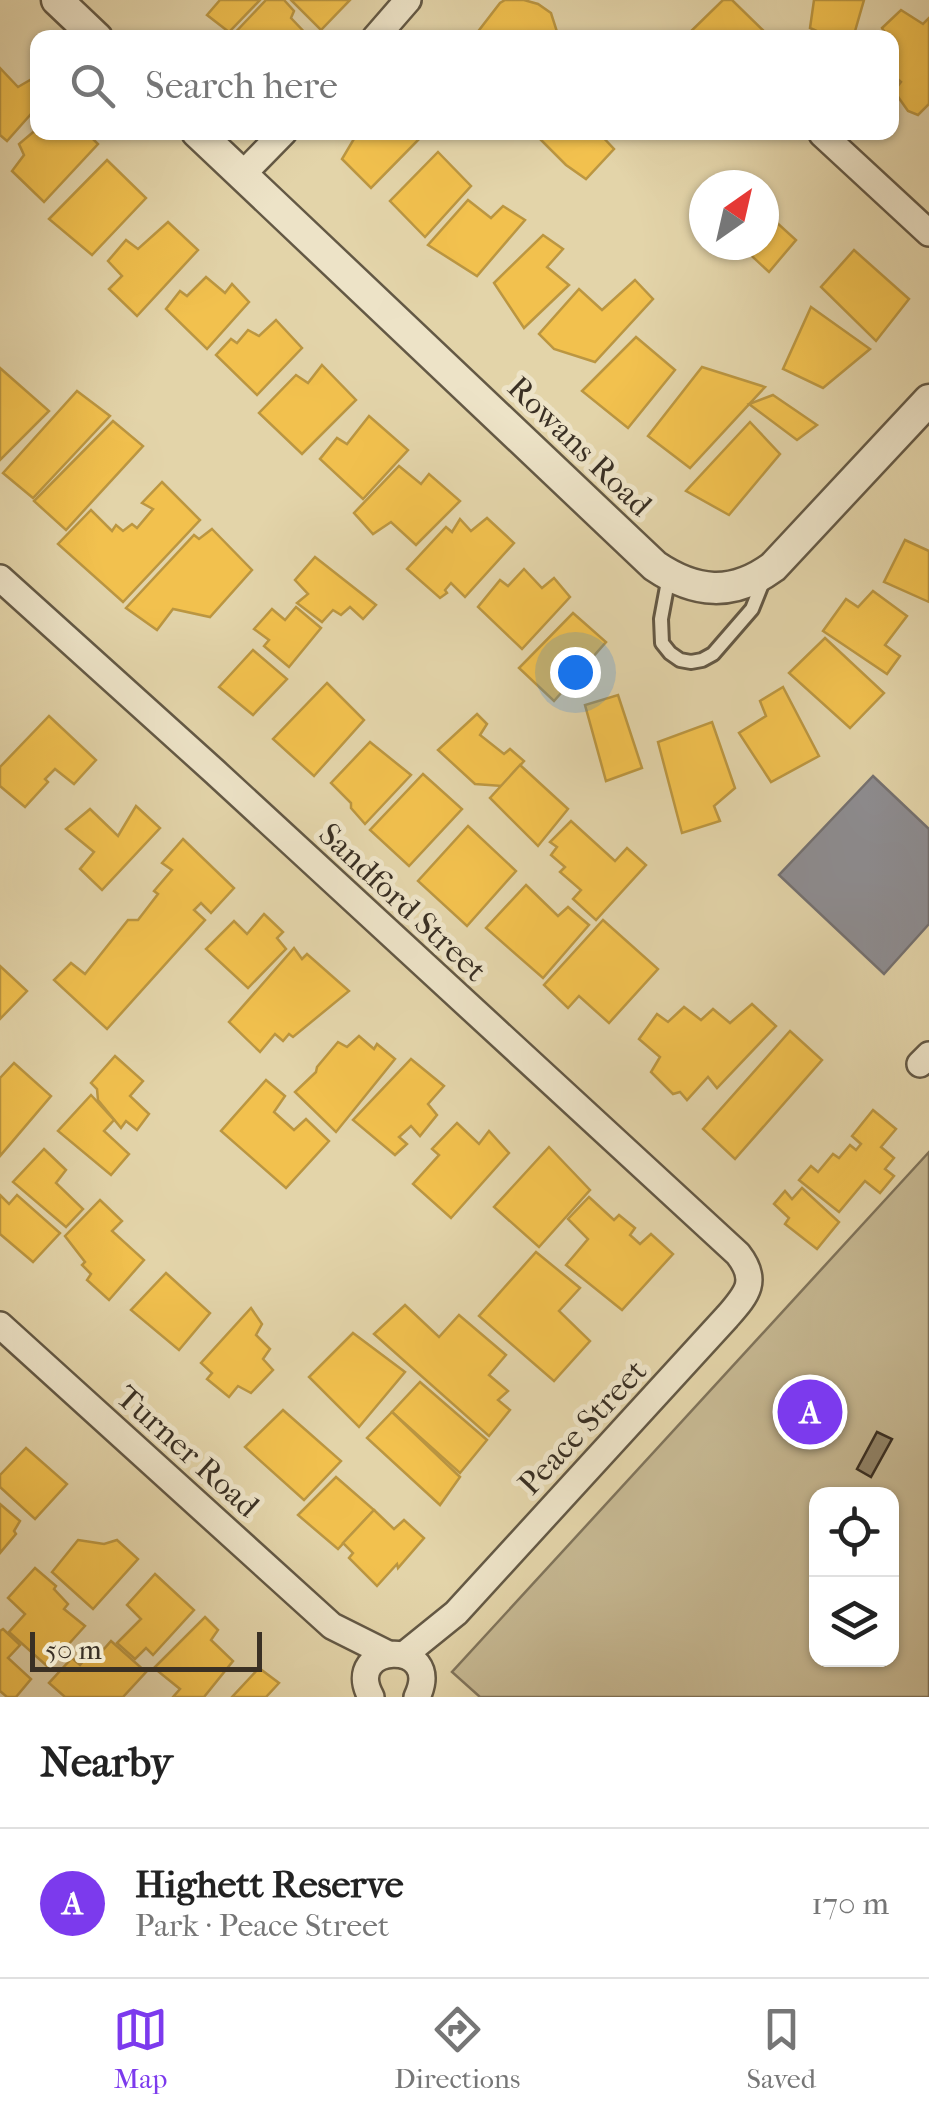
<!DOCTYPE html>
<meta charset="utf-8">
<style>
:root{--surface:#fff;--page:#f2f2f2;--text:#222;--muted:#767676;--line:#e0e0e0;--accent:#7c3aed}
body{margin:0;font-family:"IM FELL French Canon",serif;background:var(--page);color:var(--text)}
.controls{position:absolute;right:30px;bottom:30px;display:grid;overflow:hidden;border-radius:20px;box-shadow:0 2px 8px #0004}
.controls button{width:90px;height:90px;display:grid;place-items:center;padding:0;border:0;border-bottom:2px solid var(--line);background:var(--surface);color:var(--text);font:50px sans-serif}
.compass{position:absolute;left:689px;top:170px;width:90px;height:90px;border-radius:50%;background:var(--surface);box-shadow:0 2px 8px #0004;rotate:34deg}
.scale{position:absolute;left:30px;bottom:25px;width:232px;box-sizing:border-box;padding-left:10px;border:5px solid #3a3024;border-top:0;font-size:28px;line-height:35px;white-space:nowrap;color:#3a3024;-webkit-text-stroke:8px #ede3c7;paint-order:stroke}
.you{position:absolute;left:575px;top:672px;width:35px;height:35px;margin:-25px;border:8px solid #fff;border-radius:50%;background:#1a73e8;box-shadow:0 0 0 15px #1a73e833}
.badge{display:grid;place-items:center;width:65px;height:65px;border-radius:50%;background:var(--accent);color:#fff;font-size:32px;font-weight:700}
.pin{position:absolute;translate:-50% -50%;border:5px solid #fff;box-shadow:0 2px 10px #0006}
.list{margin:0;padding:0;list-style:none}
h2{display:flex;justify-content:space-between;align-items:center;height:130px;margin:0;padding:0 40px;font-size:42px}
h2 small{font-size:32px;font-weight:400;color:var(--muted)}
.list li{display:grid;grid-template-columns:65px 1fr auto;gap:30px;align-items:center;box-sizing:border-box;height:150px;padding:0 40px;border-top:2px solid var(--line)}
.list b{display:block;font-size:38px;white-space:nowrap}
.list p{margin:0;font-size:32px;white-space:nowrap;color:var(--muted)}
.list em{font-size:32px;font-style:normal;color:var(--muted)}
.icon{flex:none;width:55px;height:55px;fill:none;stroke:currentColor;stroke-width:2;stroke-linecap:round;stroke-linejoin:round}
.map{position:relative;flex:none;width:929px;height:1697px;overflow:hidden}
.search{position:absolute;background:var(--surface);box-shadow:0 2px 8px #0004;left:30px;right:30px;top:30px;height:110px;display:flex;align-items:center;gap:25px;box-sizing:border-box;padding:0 35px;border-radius:20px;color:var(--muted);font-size:38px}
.sheet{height:280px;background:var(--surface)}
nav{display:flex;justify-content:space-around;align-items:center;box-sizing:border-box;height:140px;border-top:2px solid var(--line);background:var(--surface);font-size:28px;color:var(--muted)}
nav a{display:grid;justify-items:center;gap:5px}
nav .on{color:var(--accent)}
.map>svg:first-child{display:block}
.green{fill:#c6b892;stroke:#80745b;stroke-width:2.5;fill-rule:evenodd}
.homes{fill:#f2c14e;stroke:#bb9641;stroke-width:2.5}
.industry{fill:#8d8d92;stroke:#747171;stroke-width:2.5}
.building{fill:#928569;stroke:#3a3024;stroke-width:2.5}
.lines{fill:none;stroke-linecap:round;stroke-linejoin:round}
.service-casing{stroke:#645945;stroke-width:18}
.minor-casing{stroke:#645945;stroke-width:30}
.tertiary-casing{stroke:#645945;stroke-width:35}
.service{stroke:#ede3c7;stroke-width:12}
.minor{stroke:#ede3c7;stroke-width:25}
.tertiary{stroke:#ede3c7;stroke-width:30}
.labels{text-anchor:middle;stroke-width:10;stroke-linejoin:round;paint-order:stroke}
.street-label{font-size:32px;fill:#3a3024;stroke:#ede3c7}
</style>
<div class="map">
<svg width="929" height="1697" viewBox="0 0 929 1697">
<rect width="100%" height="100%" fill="#e3d4a9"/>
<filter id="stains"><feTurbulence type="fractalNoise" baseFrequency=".002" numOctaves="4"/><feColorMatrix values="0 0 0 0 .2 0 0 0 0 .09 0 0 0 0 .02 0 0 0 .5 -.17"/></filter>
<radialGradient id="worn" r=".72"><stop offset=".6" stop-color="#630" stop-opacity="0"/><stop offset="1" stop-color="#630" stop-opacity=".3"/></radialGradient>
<path class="green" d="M929,1152v545h-449l-28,-25zM816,1494h76v166h-76z"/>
<g class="homes">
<polygon points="220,0 260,0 229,32 207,15"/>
<polygon points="266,0 284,0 294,11 291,18 310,38 230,38"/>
<polygon points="291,0 350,0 321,30"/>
<polygon points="505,0 524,0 538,4 551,13 559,38 473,38 500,3"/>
<polygon points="723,0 732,0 770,37 684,38"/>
<polygon points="814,0 864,0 853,38 832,38 810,28"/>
<polygon points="901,10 923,24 929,18 929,104 918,115 908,111 894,91 901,82 892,74 892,38 888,38 882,28"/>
<polygon points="0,68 18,87 30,80 38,88 38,106 7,141 0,135"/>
<polygon points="38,128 38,132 86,132 98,144 44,202 12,171 24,155 19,144"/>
<polygon points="358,132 426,132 371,188 342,159"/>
<polygon points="533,132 598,132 614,149 586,179 566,165"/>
<polygon points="438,152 471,186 425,237 390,201"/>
<polygon points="107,160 146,198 92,255 49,219"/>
<polygon points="468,200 491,218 503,206 525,220 477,276 428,245"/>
<polygon points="764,211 796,240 769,272 740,245 764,245"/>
<polygon points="168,222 198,250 137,316 109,289 122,276 108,261 126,240 138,249"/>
<polygon points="543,235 563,249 547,267 569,285 524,328 494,283"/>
<polygon points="854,250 909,299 876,341 821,287"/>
<polygon points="206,277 225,293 232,284 249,302 207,349 166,309 180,291 187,296"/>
<polygon points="635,280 653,299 595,362 554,349 539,334 579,289 602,310"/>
<polygon points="811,307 870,349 823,388 783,369"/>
<polygon points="276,320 302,348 257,395 216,355 231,339 237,343 248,330 259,336"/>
<polygon points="636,337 675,370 628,428 582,391"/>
<polygon points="322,365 356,400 302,454 259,413 296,375 308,383"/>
<polygon points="702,367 765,387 690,468 648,436"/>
<polygon points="0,368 49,411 0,460"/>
<polygon points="77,391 110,416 33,498 3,473"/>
<polygon points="773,395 817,425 797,440 749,404"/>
<polygon points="369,416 408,450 363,499 320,459 337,438 347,444"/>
<polygon points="113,421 143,446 66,530 34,501"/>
<polygon points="750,422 780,454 729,515 686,491"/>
<polygon points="399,466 421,484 429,474 460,501 416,545 391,522 373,534 354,513"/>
<polygon points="162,482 200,520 123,602 58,544 91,510 112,531 116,525 123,531 132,524 137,528 153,509 142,503"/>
<polygon points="487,518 514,543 465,597 451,583 445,590 447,593 440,598 407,569 446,527 452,532 460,519 471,531"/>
<polygon points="212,529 252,570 210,617 173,609 157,630 126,608 194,535 199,539"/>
<polygon points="905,540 929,551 929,602 884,582"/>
<polygon points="315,557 376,605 363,619 350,607 341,615 333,610 322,622 297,603 308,594 295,580"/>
<polygon points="524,569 542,588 554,578 570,597 522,649 478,607 500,580 508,586"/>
<polygon points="873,591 907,616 885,645 900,656 887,674 823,631 846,599 858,607"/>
<polygon points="296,607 321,628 289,667 264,646 269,640 254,629 272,609 285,620"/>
<polygon points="573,613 606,642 554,701 519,668"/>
<polygon points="825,638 884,693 850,728 789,673"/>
<polygon points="253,650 287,679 253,715 219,687"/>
<polygon points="327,683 364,720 314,776 273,739"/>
<polygon points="783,687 819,756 771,782 739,733 766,716 760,701"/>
<polygon points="618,695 642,768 606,781 585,705"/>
<polygon points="477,714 487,724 480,735 504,754 510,749 524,761 502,786 475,784 438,750"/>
<polygon points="49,716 96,760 74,784 55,769 45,779 48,782 25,807 0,786 0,767"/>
<polygon points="712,722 735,788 714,806 720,821 682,833 658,742"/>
<polygon points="370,742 411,775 365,824 351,808 351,803 331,783"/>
<polygon points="520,765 568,809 538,846 490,798"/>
<polygon points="423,774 462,809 409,866 370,830"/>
<polygon points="136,806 160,828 102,890 80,869 94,852 66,829 90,809 118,836"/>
<polygon points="571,821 615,861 627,848 646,865 596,920 573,899 581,890 560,872 565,867 551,855 557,847 550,842"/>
<polygon points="468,826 516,871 467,926 418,881"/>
<polygon points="183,839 234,888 211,913 201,903 194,910 205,920 107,1029 54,980 71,963 85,974 128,920 138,920 158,894 154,891 172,870 162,863"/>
<polygon points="526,885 558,916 568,907 589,925 543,978 486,928"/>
<polygon points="264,914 283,932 277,938 286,949 248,988 206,949 234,921 247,934"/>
<polygon points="603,920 658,969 609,1023 579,996 568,1008 544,985"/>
<polygon points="294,948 302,959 307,954 349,991 293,1037 289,1034 283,1041 275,1034 260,1052 229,1022"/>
<polygon points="0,966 27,991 0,1019"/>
<polygon points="752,1004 776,1026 717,1088 708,1077 687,1100 680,1092 673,1094 651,1072 660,1057 639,1039 657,1014 668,1022 684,1007 701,1020 713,1009 730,1023"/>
<polygon points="790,1031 822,1060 735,1159 703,1129"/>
<polygon points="359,1036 374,1049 377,1044 395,1059 336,1132 295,1092 316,1072 317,1067 338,1042 347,1047"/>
<polygon points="115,1056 143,1081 130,1096 149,1114 137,1130 126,1121 121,1128 98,1100 97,1089 91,1083"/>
<polygon points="411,1059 444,1086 428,1104 437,1115 420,1136 411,1126 399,1137 407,1144 395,1155 353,1120"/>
<polygon points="14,1063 51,1096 0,1156 0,1078"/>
<polygon points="266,1080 285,1096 274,1112 294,1130 306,1119 329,1141 286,1188 221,1131"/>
<polygon points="91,1095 114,1120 104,1131 129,1154 111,1175 58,1131"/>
<polygon points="873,1110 896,1129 881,1147 894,1158 885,1169 894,1176 880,1193 865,1181 839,1212 799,1180 811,1166 818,1172 833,1154 839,1158 850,1145 856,1150 861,1144 852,1136"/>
<polygon points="457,1123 479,1144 489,1131 509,1153 451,1218 413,1184 439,1155 432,1149"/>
<polygon points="549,1147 590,1190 539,1247 494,1207"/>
<polygon points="44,1149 66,1170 56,1183 83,1209 66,1227 13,1182"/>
<polygon points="802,1188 839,1222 817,1249 785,1224 789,1218 774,1204 785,1191 792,1199"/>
<polygon points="0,1195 9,1204 17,1195 60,1233 33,1262 0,1234"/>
<polygon points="589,1197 614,1220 619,1215 635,1228 630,1235 640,1244 651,1234 673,1254 622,1310 566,1265 588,1239 568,1219"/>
<polygon points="100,1200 122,1221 112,1231 144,1260 109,1300 87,1280 91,1274 82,1265 85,1262 65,1236"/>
<polygon points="536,1252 580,1288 559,1311 590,1341 554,1381 479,1316"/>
<polygon points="166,1273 210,1313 179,1350 131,1310"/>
<polygon points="405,1305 439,1337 459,1315 506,1355 489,1375 508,1391 498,1400 510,1410 489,1436 374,1334"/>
<polygon points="251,1308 262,1324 256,1335 270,1349 263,1359 273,1370 251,1393 238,1386 229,1397 207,1379 212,1373 201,1363"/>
<polygon points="353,1333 405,1372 359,1427 309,1377"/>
<polygon points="420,1382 487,1440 460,1473 392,1412"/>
<polygon points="283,1410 341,1461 304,1500 245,1447"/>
<polygon points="392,1412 460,1477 440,1505 367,1438"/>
<polygon points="26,1448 67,1484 35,1519 0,1487 0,1475"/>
<polygon points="336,1477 374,1510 338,1549 298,1515"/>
<polygon points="0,1504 20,1521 14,1531 16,1534 0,1553"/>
<polygon points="374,1510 394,1529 404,1520 424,1538 398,1568 397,1564 377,1586 349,1558 353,1553 343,1543"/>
<polygon points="78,1540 104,1544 117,1540 138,1559 93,1609 52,1572"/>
<polygon points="35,1568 56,1586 54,1589 68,1604 64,1609 85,1626 48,1667 9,1632 25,1614 8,1598"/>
<polygon points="155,1574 194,1610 153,1655 146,1648 135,1659 117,1643 141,1619 127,1605"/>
<polygon points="205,1617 218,1630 211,1640 233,1661 204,1697 173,1697 180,1689 154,1668"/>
<polygon points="3,1629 20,1645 8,1658 31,1679 16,1697 7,1697 0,1691 0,1631"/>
<polygon points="111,1641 146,1672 123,1697 65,1697 49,1683 72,1658 80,1665 90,1653 96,1658"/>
<polygon points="259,1668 279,1683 266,1697 232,1697"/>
</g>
<polygon class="industry" points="873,776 929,829 929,924 884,974 779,875"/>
<polygon class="building" points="877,1432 892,1439 871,1477 857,1469"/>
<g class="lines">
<g class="service-casing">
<polyline id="service" points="669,576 661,619 662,643 670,653 680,660 691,662 702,660 713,654 752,609 764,579"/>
</g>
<g class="minor-casing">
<g id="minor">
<polyline points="375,38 408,0"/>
<polyline points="822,134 929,233"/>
<polyline points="242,175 284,132"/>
<path d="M0,578l215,194 523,482c21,27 9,40 -11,63l-271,296 -52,42"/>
<polyline points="920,1064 929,1055"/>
<polyline points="0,1325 332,1626 388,1654"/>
<path d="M371,1697c-30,-55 74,-59 46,0"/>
</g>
</g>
<g class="tertiary-casing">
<g id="tertiary">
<polyline points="57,0 97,38"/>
<path d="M197,132l458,434c40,27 77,31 118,1l156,-167"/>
</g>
</g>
<use href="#service" class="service"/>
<use href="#minor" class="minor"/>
<use href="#tertiary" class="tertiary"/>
</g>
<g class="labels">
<g class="street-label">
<text transform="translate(580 446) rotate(44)" y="11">Rowans Road</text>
<text transform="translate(403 902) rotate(43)" y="11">Sandford Street</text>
<text transform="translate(582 1427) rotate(-47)" y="11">Peace Street</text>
<text transform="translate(188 1451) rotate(42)" y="11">Turner Road</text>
</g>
</g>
<rect width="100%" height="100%" filter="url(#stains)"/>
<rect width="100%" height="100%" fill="url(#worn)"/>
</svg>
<div class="controls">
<button><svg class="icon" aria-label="locate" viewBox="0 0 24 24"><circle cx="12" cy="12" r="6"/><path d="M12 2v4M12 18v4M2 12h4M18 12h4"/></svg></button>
<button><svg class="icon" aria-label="layers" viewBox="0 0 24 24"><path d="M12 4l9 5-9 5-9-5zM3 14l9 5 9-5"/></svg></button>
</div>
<svg class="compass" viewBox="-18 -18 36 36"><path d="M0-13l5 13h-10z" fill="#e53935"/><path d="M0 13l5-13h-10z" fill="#767676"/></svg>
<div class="scale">50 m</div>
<div class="you"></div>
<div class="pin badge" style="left:810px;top:1412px">A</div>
<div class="search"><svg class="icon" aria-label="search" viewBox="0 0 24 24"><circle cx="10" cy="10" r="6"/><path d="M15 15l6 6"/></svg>Search here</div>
</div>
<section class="sheet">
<h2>Nearby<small></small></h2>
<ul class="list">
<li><span class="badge">A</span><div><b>Highett Reserve</b><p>Park · Peace Street</p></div><em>170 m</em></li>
</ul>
</section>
<nav>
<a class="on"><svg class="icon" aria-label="map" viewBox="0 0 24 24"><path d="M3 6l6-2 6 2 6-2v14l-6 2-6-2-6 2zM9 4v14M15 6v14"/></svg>Map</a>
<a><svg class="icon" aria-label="directions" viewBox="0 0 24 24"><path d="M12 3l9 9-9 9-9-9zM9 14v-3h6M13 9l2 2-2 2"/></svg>Directions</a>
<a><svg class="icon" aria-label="saved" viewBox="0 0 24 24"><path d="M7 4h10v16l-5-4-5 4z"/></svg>Saved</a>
</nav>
